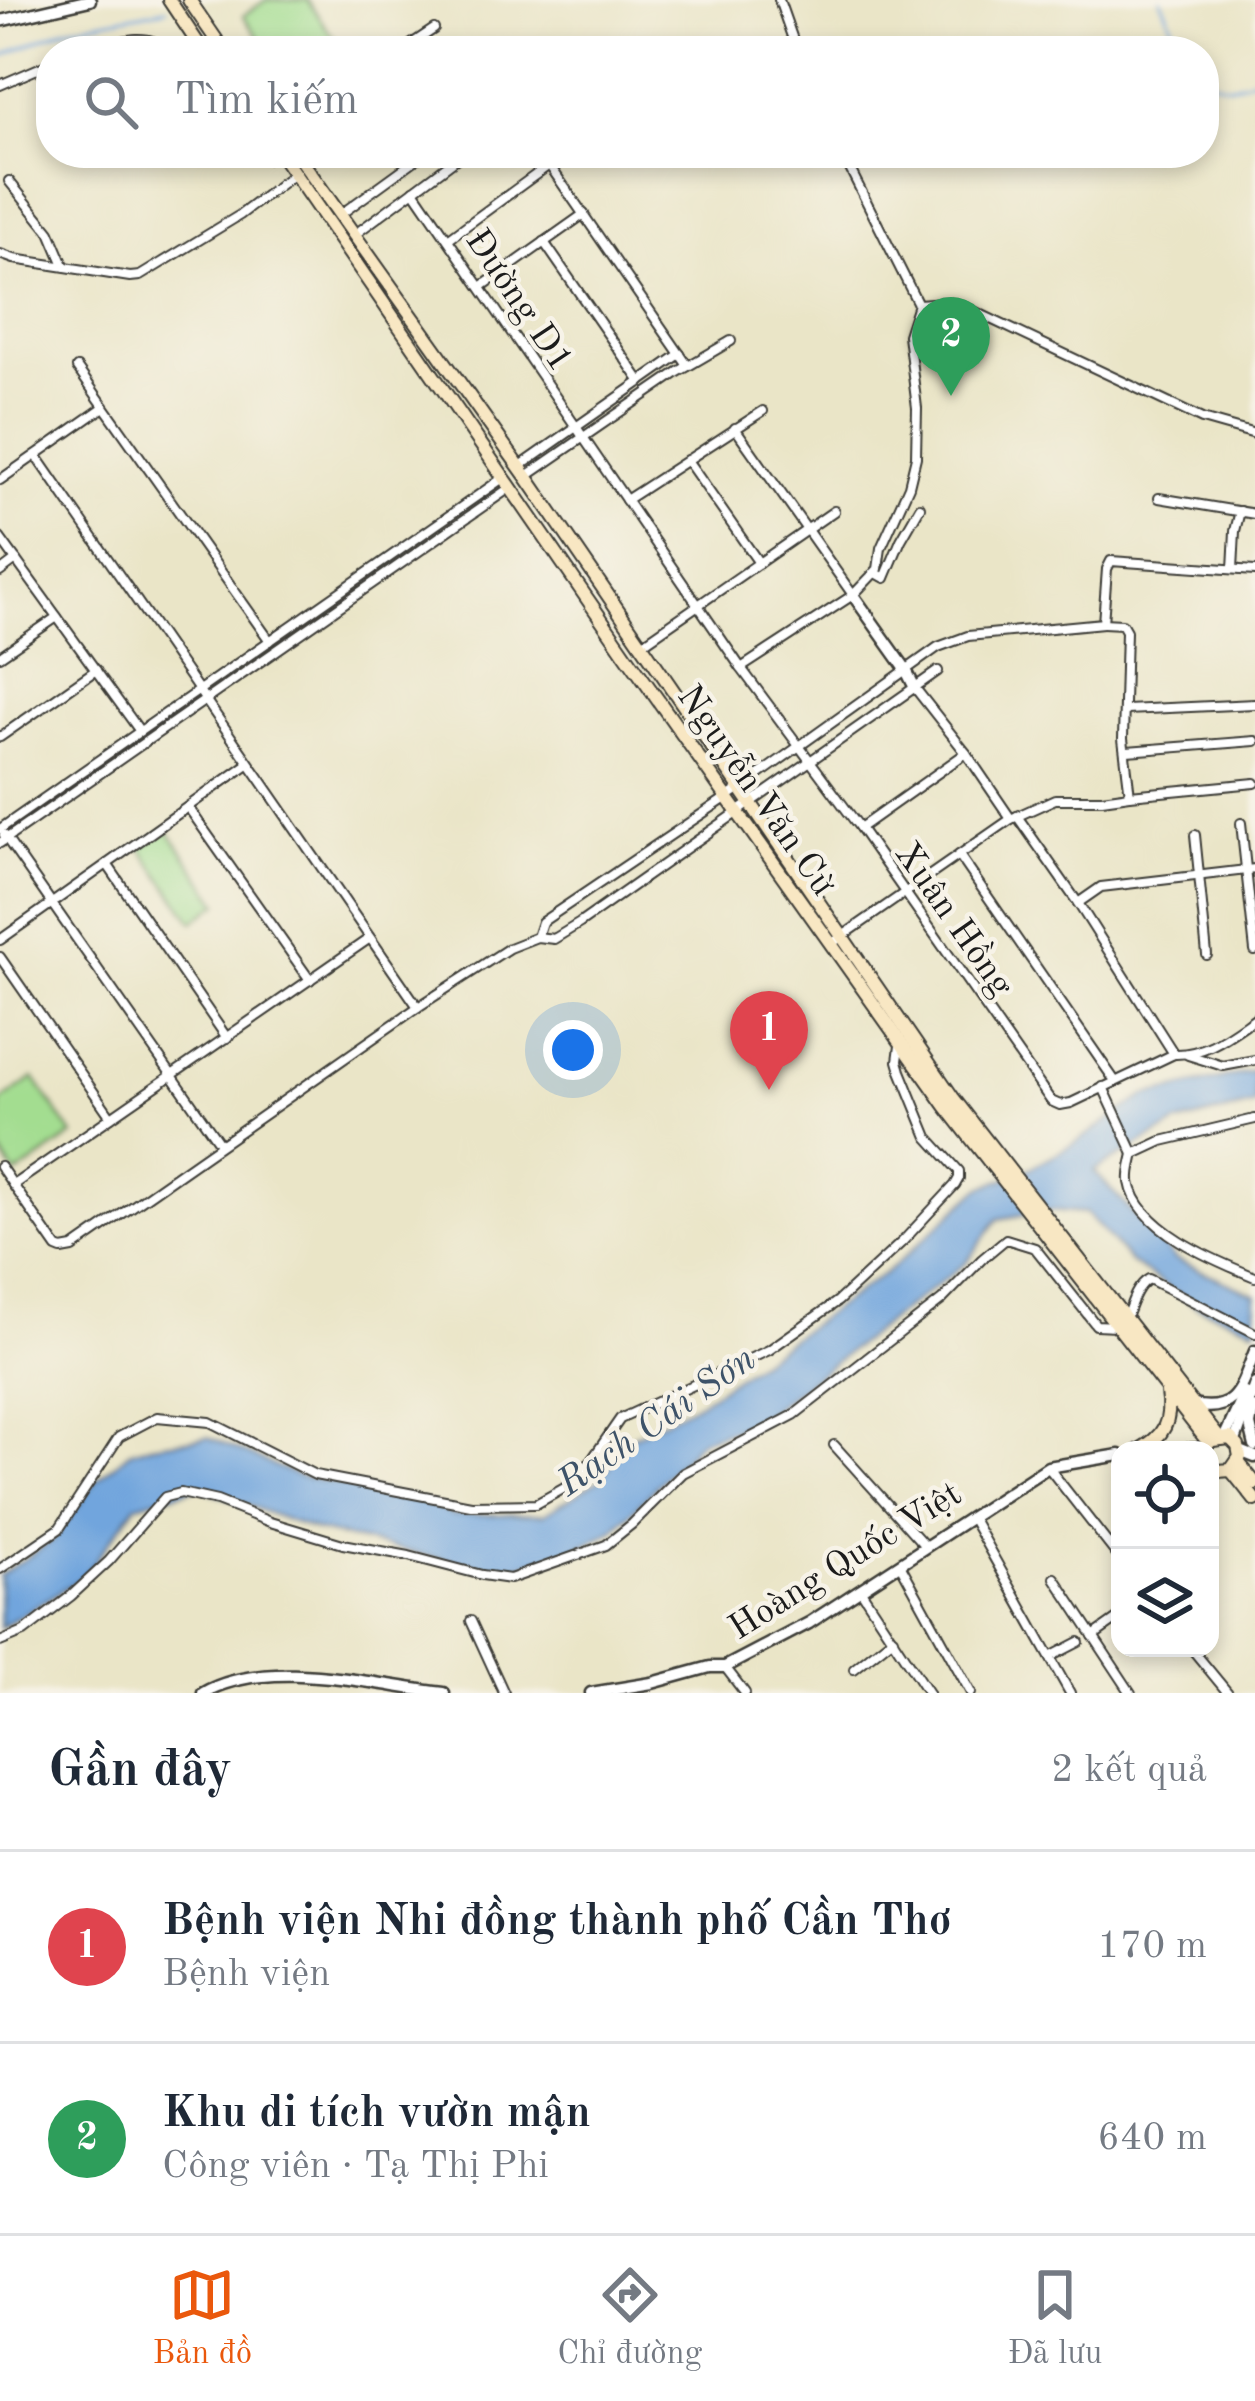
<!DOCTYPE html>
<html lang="vi">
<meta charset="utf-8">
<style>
:root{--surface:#fff;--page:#f2f2f3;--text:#1f2937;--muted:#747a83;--line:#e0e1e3;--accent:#ea580c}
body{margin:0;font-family:"Old Standard TT",serif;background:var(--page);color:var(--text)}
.controls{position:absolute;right:36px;bottom:36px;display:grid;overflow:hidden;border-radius:24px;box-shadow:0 6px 18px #0003}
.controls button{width:108px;height:108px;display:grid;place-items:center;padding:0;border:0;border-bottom:3px solid var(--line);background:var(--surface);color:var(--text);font:60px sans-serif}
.you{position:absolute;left:573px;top:1050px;width:42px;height:42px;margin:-30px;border:9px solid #fff;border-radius:50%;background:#1a73e8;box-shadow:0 0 0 18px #1a73e833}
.badge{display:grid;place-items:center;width:78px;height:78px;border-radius:50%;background:var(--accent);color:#fff;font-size:39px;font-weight:700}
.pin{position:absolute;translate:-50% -99px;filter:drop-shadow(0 3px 6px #0008)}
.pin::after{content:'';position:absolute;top:63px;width:42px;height:36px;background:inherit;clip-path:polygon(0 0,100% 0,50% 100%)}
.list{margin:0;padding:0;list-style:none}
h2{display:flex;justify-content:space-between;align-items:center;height:156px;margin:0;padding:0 48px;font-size:51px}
h2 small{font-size:39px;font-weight:400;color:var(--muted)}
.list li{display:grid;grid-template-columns:78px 1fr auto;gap:36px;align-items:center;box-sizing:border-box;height:192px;padding:0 48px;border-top:3px solid var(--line)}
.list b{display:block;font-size:45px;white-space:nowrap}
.list p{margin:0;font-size:39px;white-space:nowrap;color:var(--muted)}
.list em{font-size:39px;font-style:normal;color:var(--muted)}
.icon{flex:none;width:66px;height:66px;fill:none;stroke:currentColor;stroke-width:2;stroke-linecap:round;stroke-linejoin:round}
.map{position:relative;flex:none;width:1255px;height:1693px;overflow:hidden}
.search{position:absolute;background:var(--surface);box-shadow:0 6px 18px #0003;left:36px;right:36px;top:36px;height:132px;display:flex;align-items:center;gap:30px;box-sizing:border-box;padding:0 42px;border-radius:48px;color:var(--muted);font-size:45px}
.sheet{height:540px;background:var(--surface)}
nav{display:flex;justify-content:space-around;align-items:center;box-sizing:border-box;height:168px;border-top:3px solid var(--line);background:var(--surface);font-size:33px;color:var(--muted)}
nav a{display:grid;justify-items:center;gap:6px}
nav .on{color:var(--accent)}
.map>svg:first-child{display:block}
.green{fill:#a3dd90;stroke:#607c56;stroke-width:3}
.water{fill:#71a5dd;stroke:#46607c;stroke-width:3}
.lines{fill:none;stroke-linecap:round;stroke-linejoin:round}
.stream{stroke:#71a5dd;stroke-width:3}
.minor-casing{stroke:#3b3a36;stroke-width:12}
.tertiary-casing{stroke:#3b3a36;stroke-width:15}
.secondary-casing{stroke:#3b3a36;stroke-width:16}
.minor{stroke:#fff;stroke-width:8}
.tertiary{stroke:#fff;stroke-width:10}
.secondary{stroke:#f8e7c3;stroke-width:12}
.labels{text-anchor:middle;stroke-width:9;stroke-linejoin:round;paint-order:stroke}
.street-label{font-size:36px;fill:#1c1c1c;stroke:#f7f3e8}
.water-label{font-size:39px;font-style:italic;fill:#3e5369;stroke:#f7f3e8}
</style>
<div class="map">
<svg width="1255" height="1693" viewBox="0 0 1255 1693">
<rect width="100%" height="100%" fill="#f7f3e8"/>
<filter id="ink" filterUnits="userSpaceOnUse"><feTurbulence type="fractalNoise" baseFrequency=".00833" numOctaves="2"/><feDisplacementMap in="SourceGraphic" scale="24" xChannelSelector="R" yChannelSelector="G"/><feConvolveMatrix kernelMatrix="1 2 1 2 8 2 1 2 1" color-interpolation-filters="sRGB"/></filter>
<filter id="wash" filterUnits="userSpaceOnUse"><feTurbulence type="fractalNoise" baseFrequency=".004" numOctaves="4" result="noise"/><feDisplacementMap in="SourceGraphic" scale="48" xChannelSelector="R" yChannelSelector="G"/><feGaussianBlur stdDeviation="2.7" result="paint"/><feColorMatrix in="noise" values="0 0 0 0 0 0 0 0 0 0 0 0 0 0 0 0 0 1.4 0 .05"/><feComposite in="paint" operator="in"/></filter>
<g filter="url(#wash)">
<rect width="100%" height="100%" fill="#eae5c7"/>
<g class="green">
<polygon points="266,0 307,0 343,51 268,51 243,16"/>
<polygon points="167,829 219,903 193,922 141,848"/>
<polygon points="34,1078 73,1135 16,1175 0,1152 0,1102"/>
</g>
<polygon class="water" points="1255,1071 1255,1104 1177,1124 1094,1171 1176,1260 1255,1294 1255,1328 1196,1306 1130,1262 1086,1213 1051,1210 998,1219 966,1263 752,1424 700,1440 614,1530 572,1551 516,1567 482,1568 316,1531 199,1487 137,1504 83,1577 0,1628 0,1575 52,1541 97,1480 129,1452 150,1445 208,1437 298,1476 420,1500 453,1515 544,1514 602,1478 628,1439 700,1402 892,1268 980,1188 1023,1172 1077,1142 1145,1096"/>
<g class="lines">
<g class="stream">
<polyline points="1161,0 1184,51"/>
<polyline points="0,57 67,28 166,9"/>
<path d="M1204,76c24,14 27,11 51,1"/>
</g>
</g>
</g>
<g filter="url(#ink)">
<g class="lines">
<g class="minor-casing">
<g id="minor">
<polyline points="779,0 797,51"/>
<path d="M84,51c29,-7 61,-23 86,0"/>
<polyline points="401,51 434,29"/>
<polyline points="0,85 51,63"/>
<polyline points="247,153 265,159 278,153"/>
<polyline points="541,153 688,366"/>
<polyline points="9,181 50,232 64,265"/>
<path d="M414,190l327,478 119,160 191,273 9,4 11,-2 103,-49c32,1 56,-19 81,-36"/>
<polyline points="341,214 425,153"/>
<polyline points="354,235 464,153"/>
<polyline points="448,239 549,165"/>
<polyline points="544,242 641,382"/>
<polyline points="0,254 14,259 130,277 140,276 240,215 294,174"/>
<polyline points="481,287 584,214"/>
<polyline points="918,304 946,302 961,305 1202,419 1255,434"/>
<polyline points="77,368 270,641"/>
<polyline points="735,428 853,595"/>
<polyline points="36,455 418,1007"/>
<polyline points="687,460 759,563"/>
<polyline points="519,467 680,354"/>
<polyline points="527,476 678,372 731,341"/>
<polyline points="0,480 104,407"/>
<polyline points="1159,498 1255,514"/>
<polyline points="626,500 763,411"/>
<polyline points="0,538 139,730"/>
<polyline points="1233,569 1235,531 1240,511"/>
<polyline points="0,572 16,560"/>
<polyline points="876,573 885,578 901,540 920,507"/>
<polyline points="1103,623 1122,624 1126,631 1123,739 1130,795 1255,783"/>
<polyline points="642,644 834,511"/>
<polyline points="0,656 57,617"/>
<polyline points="741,668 853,595 878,569 881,548 909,486 916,457 917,408 908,335 918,304 842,153"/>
<polyline points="915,688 966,753 1011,819"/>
<polyline points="1126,710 1255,704"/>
<polyline points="0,737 96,670"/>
<polyline points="1127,751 1255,741"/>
<polyline points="188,807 310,980"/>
<polyline points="1017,816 1078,903"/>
<polyline points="1241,823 1255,951"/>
<polyline points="860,828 966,753"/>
<polyline points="0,829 503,478"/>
<polyline points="4,835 220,1144"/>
<polyline points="1195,835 1207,955"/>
<polyline points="0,843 511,487"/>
<polyline points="959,855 1115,1081"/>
<polyline points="107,864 227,1038"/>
<polyline points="537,937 542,922 742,787 938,647 968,636 1103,623 1107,569 1111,561 1255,571"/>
<polyline points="0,940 248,764"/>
<polyline points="831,944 1011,819 1055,799 1102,799 1130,795"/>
<polyline points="0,957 111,1117"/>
<polyline points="1174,1054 1078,903 1101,887 1255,869"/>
<polyline points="1188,1055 1223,1066 1255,1060"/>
<polyline points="1103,1087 1134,1154"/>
<path d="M1255,1119l-93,22 -28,13c-2,9 -5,18 -4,28 8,48 86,79 125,95"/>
<polyline points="0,1166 57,1248 62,1250 73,1248 418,1007 509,948 537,937 554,939 580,923 938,671"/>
<polyline points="13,1185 370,938"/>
<path d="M1126,1318c5,-13 10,-32 23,-39l106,54"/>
<polyline points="834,1445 925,1546"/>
<polyline points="1048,1467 1120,1559"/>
<polyline points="971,1517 1070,1693"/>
<polyline points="900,1564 971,1693"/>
<polyline points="0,1569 59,1529 119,1437 157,1417 210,1422 315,1475 471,1505 536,1504 577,1481 620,1419 769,1350 838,1301 903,1241 955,1185 959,1178 959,1171 928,1137 901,1071 898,1061 900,1046"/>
<polyline points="1055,1578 1131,1693"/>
<polyline points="860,1589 928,1693"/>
<polyline points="471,1621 504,1693"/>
<polyline points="1093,1636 1120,1617"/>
<polyline points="0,1642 24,1632 71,1596 109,1561 165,1497 181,1493 217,1501 270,1522 343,1544 409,1556 482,1575 510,1579 606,1545 632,1524 683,1473 794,1415 942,1300 982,1259 1006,1239 1035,1248 1096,1325 1116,1326"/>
<polyline points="1191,1648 1228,1693"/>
<polyline points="1050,1657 1079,1642"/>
<polyline points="725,1667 745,1693"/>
<polyline points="854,1669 893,1638"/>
</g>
</g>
<g class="tertiary-casing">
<g id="tertiary">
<polyline points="0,21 90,0"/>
<polyline points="853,595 905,668 915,688"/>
<path d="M1193,1405c45,10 48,-20 62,-54"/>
<polyline points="1253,1408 1250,1425 1255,1446"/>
<polyline points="1225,1436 1245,1393"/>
<polyline points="1235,1441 1255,1384"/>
<polyline points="1172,1450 1206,1448"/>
<polyline points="1240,1451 1255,1457"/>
<path d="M203,1693c65,-37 169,-8 241,0"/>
<polyline points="591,1693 652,1683 710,1667 725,1667 809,1623 1048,1467 1120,1455"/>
</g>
</g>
<g class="secondary-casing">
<g id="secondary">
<polyline points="169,0 203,51"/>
<polyline points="189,0 224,51"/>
<polyline points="280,153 626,655 946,1106 1209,1443"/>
<polyline points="296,153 526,476 953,1098 1218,1437"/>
<path d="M1139,1450c25,-13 33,-29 28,-57"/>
<polyline points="1238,1462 1255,1483"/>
<polyline points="1210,1466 1218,1471 1231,1470 1240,1457 1238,1446 1230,1438 1213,1440"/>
<polyline points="1231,1470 1255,1500"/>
</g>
</g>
<use href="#minor" class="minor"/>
<use href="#tertiary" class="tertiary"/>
<use href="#secondary" class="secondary"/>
</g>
</g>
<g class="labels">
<g class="street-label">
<text transform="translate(521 299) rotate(56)" y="13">Đường D1</text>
<text transform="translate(758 789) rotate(55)" y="13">Nguyễn Văn Cừ</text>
<text transform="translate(956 918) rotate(55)" y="13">Xuân Hồng</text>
<text transform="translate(844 1559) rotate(-32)" y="13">Hoàng Quốc Việt</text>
</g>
<g class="water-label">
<text transform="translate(655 1419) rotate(-35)" y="14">Rạch Cái Sơn</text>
</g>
</g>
</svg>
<div class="controls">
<button><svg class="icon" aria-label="locate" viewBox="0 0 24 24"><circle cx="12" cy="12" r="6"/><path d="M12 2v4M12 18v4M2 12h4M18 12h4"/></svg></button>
<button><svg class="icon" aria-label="layers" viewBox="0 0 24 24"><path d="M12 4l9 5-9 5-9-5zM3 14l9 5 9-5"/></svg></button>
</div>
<div class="you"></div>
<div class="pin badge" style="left:769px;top:1090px;background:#e0444e">1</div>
<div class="pin badge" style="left:951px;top:396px;background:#2e9e5b">2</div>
<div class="search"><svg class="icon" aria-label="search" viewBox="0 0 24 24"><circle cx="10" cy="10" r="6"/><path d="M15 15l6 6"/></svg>Tìm kiếm</div>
</div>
<section class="sheet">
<h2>Gần đây<small>2 kết quả</small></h2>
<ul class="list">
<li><span class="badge" style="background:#e0444e">1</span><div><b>Bệnh viện Nhi đồng thành phố Cần Thơ</b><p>Bệnh viện</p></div><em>170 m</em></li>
<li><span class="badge" style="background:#2e9e5b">2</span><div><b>Khu di tích vườn mận</b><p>Công viên · Tạ Thị Phi</p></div><em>640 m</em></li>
</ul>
</section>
<nav>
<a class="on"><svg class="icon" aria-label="map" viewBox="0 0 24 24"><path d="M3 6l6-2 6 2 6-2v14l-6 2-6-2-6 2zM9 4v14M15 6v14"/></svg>Bản đồ</a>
<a><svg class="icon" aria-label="directions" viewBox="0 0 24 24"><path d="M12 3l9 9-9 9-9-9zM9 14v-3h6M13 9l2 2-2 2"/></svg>Chỉ đường</a>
<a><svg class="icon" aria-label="saved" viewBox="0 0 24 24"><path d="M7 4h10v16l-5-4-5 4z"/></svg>Đã lưu</a>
</nav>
